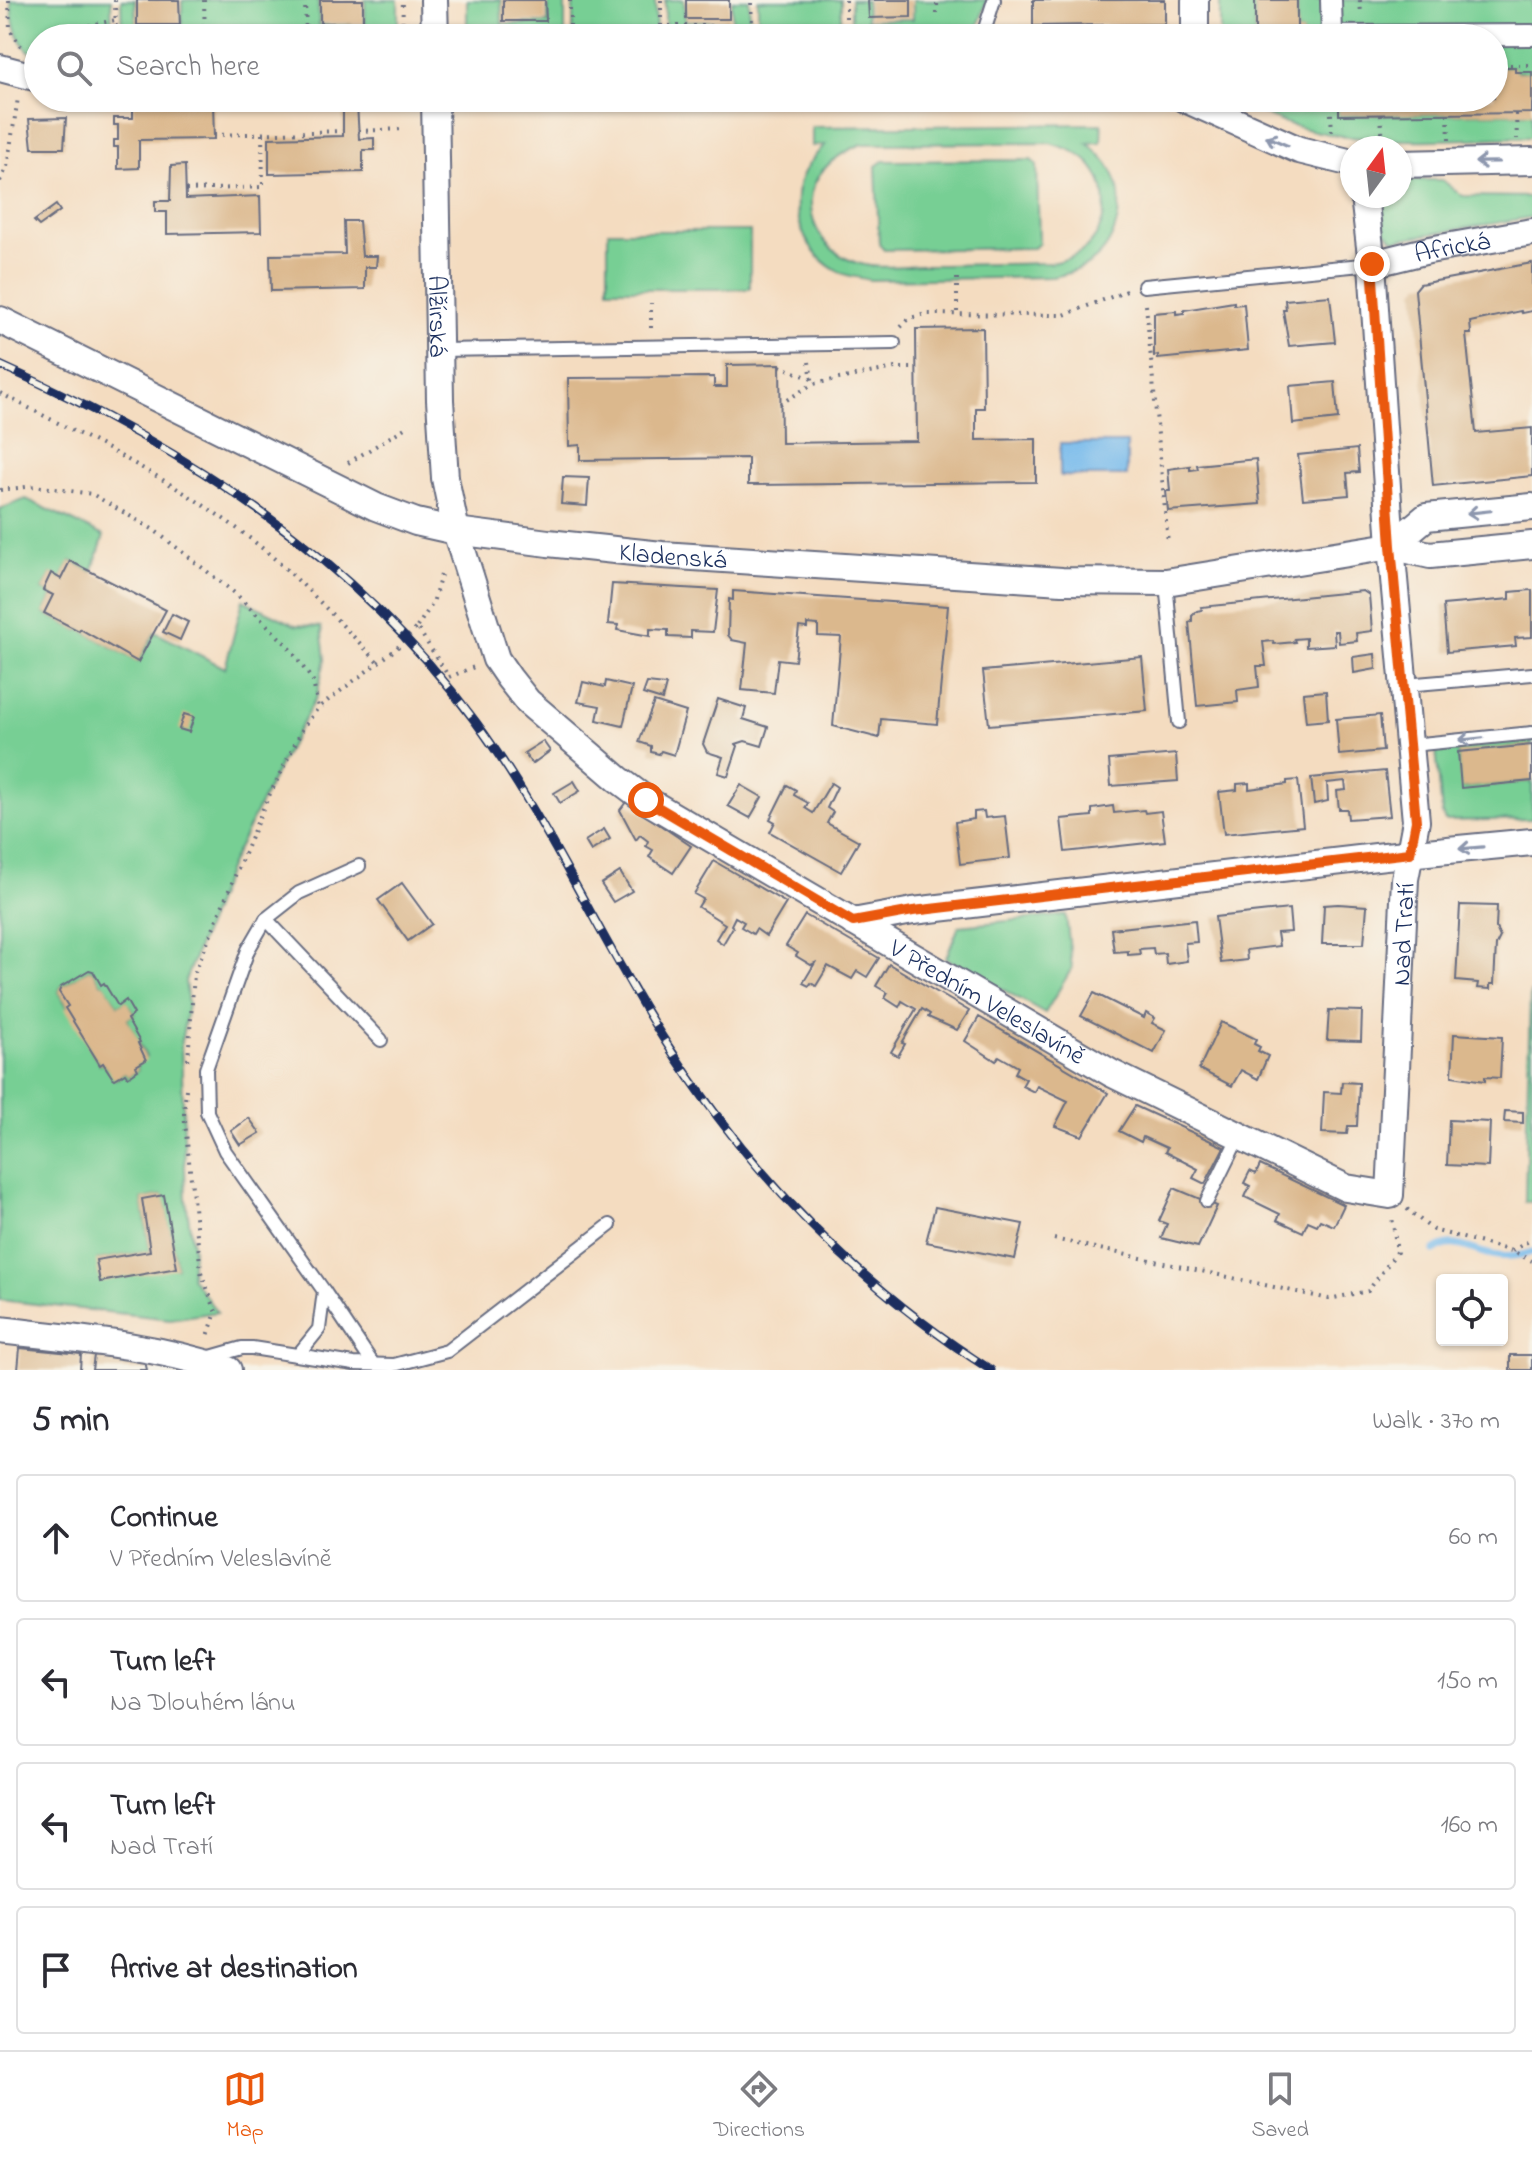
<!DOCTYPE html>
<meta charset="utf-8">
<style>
:root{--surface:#fff;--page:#f7f7f7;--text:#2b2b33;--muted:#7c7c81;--line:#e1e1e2;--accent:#ea580c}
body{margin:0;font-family:"Indie Flower",sans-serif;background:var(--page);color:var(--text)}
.controls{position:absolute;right:24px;bottom:24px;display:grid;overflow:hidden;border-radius:8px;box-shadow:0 2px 6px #0004}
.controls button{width:72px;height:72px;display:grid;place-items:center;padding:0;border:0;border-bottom:2px solid var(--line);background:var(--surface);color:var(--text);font:40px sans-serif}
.compass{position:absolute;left:1340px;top:136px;width:72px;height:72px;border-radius:50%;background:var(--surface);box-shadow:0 2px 6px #0004;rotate:15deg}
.stop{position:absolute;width:24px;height:24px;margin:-18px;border:6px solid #ea580c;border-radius:50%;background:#fff}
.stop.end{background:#ea580c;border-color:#fff;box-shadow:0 2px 8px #0008}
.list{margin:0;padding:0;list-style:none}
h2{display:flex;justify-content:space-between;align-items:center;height:104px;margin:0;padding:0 32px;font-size:34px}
h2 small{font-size:26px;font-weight:400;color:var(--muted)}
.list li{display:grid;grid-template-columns:52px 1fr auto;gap:24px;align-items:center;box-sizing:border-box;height:128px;margin:0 16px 16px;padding:0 16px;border:2px solid var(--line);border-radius:8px}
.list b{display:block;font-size:30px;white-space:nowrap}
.list p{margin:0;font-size:26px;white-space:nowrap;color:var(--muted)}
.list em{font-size:26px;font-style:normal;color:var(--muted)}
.icon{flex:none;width:44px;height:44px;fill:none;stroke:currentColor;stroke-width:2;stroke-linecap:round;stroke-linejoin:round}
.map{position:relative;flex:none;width:1532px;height:1370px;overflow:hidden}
.search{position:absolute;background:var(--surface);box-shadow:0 2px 6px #0004;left:24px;right:24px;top:24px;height:88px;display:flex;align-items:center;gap:20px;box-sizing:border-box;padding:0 28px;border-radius:44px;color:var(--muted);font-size:30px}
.sheet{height:680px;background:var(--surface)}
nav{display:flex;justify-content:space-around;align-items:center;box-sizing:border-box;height:112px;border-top:2px solid var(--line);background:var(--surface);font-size:22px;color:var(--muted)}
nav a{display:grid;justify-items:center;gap:4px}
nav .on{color:var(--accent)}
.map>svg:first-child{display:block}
.green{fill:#77cf94;stroke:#497f79;stroke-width:2;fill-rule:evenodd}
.water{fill:#76baec;stroke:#4874a5;stroke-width:2}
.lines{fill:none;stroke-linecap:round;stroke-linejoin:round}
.stream{stroke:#76baec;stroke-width:7}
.building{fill:#dbb88d}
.service-casing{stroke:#676c80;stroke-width:16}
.pedestrian-casing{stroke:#676c80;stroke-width:24}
.minor-casing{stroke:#676c80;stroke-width:30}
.path{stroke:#676c80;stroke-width:4;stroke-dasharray:2 6;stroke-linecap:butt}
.service{stroke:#fff;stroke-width:12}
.pedestrian{stroke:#fff;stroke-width:20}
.minor{stroke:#fff;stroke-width:26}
.rail-casing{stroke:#1b2f5e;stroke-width:9}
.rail{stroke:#f7f3e8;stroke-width:6;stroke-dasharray:18;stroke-linecap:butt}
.oneway{stroke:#8d97ae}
.route{stroke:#ea580c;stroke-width:10}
.labels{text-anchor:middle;stroke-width:6;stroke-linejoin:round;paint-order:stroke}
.street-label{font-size:26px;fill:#1b2f5e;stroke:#f7f3e8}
</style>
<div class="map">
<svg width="1532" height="1370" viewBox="0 0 1532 1370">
<rect width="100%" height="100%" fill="#f7f3e8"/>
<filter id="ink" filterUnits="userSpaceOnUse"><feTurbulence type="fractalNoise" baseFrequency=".0125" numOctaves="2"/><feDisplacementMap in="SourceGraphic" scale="16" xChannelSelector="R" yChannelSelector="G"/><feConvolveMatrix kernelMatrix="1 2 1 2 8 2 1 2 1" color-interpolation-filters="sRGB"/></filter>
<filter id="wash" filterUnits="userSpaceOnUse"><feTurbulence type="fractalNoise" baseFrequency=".006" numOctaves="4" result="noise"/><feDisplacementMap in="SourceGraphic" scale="32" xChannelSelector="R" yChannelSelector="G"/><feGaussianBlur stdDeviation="1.8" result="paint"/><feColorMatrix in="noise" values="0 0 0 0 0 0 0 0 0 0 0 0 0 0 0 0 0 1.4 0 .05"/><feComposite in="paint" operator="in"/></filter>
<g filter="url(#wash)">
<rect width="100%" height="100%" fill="#f4dcc0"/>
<g class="green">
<path d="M11,0h100l1,38h-74v18c-22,-9 -26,-35 -27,-56z"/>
<polygon points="121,0 135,0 136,28 182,27 182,1 187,0 318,0 319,25 365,25 365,0 398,0 398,34 396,38 122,38"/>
<polygon points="467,0 501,0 502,24 548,23 548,0 565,0 565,38 470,38 467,27"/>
<polygon points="573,0 655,0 656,38 573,38"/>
<polygon points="665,0 684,0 685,21 732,21 732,0 749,0 750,24 758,23 758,0 841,0 841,38 665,38"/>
<polygon points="851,0 866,0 867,20 913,19 913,0 987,0 974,38 851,38"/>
<rect x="1220" y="0" width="35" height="38"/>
<polygon points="1297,0 1532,0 1532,72 1515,72 1514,67 1501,67 1501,72 1494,72 1494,38 1303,38 1302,32 1297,32"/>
<path d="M1236,98h103l1,17 192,-2v24c-93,1 -216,18 -296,-39z"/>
<path d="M1102,124l-1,18 -14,1c9,8 19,16 25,28 16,30 5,76 -25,94 -11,6 -23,10 -35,12l-183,3c-9,-3 -21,-3 -30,-8 -32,-16 -50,-57 -39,-91 5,-14 15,-26 25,-36l-13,1v-19zM1050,143c13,4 24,7 35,16 25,21 26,62 4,86 -11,12 -25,16 -40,18 -43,1 -86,2 -129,2 -17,1 -39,4 -55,0 -32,-7 -55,-32 -54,-65 1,-29 27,-46 51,-56z"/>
<polygon points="1031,160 1037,165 1039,243 1034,248 884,250 879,244 876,166 883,161"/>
<polygon points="1401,180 1442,180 1463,196 1532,197 1532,217 1395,240 1385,231 1383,210 1387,196 1400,196"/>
<rect x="608" y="231" width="142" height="58"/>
<path d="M26,499l78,37 -12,36 -21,-11 -10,18 -10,-5 -8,16 10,5 -9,18 35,18 1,-2 58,33 17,-30 70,36 18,-68 52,25 26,2 4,32 -8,37 -37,68 -51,103 -44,114 3,24 -7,37 5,158 7,50 -2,27 26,35 -47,7 -170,-19v-791zM89,970l4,1 8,14 3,-1 14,22 8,-5 8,13 -7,5 19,38 -10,9 2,4 -10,7 -3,-4 -9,6 -13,-16 -3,2 -41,-73 2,-5zM163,1195l14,73 -80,-8 53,-9 -8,-52z"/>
<polygon points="1532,739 1532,745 1458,753 1462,788 1532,781 1532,819 1445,821 1442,814 1436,749"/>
<polygon points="1066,915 1072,968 1045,1013 946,958 959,926"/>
<polygon points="1530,993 1532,993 1532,1202 1525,1202"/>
</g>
<rect class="water" x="1060" y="443" width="67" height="33"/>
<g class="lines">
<path class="stream" d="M1434,1251c18,-14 35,-1 54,3 15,4 29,3 44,-2"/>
</g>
<g id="blocks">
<g class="building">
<polygon points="137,0 179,0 180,25 137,25"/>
<rect x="320" y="0" width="43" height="23"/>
<polygon points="503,0 545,0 546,21 503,21"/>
<rect x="686" y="0" width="43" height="19"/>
<polygon points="868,0 911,0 911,17 869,18"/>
<polygon points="1033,0 1165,0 1165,24 1033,26"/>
<polygon points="1255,0 1297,0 1297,32 1302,32 1303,38 1255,38"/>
<polygon points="1501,67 1515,67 1515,72 1532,72 1532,113 1339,115 1339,98 1494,98 1494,72 1501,72"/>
<polygon points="213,102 214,139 139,140 139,168 118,169 118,147 114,147 114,140 118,140 118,125 114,125 114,118 133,118 133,104"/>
<polygon points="343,104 357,104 359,139 374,138 374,150 363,150 363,172 269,174 269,138 343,136"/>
<polygon points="66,118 64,148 32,148 29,119"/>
<polygon points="185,165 186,199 260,196 261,232 167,234 167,212 155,212 155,201 170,201 171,166"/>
<polygon points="56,205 60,211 39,226 34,221"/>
<polygon points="344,221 359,221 362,256 377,256 376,267 365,267 365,289 271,291 270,255 345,254"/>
<polygon points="1532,263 1532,311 1522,313 1521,311 1470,322 1471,334 1466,334 1476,433 1532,428 1532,476 1433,486 1415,290 1420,284"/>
<polygon points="1330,296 1335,342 1289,346 1283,310 1286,310 1285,300"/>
<polygon points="1234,302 1234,305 1244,304 1248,350 1158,359 1158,355 1154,356 1154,313 1176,311 1176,314 1184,313 1184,310"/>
<polygon points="983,328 984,408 976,408 976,440 1036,439 1036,482 748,485 748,458 580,460 580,445 569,446 568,378 714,377 714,387 727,387 727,365 780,364 781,443 917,441 916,329"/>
<polygon points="1335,382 1338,419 1293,424 1290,386"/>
<polygon points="1357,449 1359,472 1347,473 1349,495 1303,499 1298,455"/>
<polygon points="1256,459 1260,504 1168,511 1166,491 1170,491 1168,469 1190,466 1190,470 1198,469 1197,465"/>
<polygon points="563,477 589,478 587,506 561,504"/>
<polygon points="70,561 166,610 138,662 80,629 79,631 44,613 53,595 43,590 51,573 61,579"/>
<polygon points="612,584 718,590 713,632 691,631 691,638 668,637 668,630 650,629 650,636 617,630 618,625 608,624"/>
<polygon points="1532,590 1532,637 1515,638 1516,646 1447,652 1443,605 1510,599 1510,592"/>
<polygon points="733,591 948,606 937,724 881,719 879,738 833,726 841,637 818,636 818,625 807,624 807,628 799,627 795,661 778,659 774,693 742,690 747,643 732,640 728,635 729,599 733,600"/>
<polygon points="1363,591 1369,595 1372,631 1356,633 1357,641 1339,643 1338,631 1334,631 1335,645 1306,647 1306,638 1294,639 1295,642 1274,644 1273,641 1263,642 1266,666 1257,666 1259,687 1237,690 1238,702 1197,706 1189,622 1192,621 1192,616 1197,611 1202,610 1201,607"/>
<polygon points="172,614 188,622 180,640 163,632"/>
<polygon points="1375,654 1376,669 1354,673 1353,657"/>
<polygon points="1142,657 1147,711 989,725 983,671"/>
<polygon points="606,681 632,687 623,726 597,720 600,706 578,702 583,682 605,687"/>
<polygon points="647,683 666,685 662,700 643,694"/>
<polygon points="1326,691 1328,720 1306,722 1303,693"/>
<polygon points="718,699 746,708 743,719 768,727 762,746 745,741 736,744 738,746 728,776 718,773 723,757 707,752 703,744"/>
<polygon points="654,702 686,712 674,755 661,751 659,754 651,752 651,746 639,742"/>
<polygon points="184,714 194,717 189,732 179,729"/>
<polygon points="1380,715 1383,751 1339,755 1336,719"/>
<polygon points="543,741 550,751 532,764 524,753"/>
<polygon points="1532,745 1532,781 1461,788 1458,752"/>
<polygon points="1176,754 1178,781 1111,786 1109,760"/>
<polygon points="1385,771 1390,816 1348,819 1347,809 1339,809 1337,791 1346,790 1345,781 1327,783 1328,801 1314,804 1311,778"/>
<polygon points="1298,780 1303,826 1224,834 1219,792 1237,790 1237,784 1249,783 1249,789 1287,784 1287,781"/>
<polygon points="574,781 580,791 560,803 554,793"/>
<polygon points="831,783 837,787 827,808 833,812 827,823 859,841 841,872 770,832 775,822 770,819 787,785 796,790 794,795 808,803 805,808 813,813"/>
<polygon points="741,785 762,797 750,818 728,806"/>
<polygon points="626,802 691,846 673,873 649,857 653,850 646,846 648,841 640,835 636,840 620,810"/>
<polygon points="1113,806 1114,813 1144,810 1145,813 1161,811 1165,841 1065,852 1061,819 1092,816 1092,809"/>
<polygon points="984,811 985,818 1005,816 1010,858 960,864 955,822 974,819 974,812"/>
<polygon points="604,829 610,839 591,851 585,841"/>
<polygon points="714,861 786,903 766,936 756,929 753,934 741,927 744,922 735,917 731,925 733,927 723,944 716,939 725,924 698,907 703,899 694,894"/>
<polygon points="620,872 632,891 613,902 601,884"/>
<polygon points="402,883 432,924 408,941 378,900"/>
<polygon points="1338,904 1367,906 1364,944 1322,944 1324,905"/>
<polygon points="1460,905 1497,906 1496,928 1500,937 1496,945 1494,984 1490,984 1490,989 1477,988 1478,983 1456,981"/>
<polygon points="1289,909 1291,932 1277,933 1279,946 1246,950 1247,960 1221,963 1215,917"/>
<polygon points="805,915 879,958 867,977 857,971 852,979 828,966 816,986 811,983 809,986 803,983 815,963 811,965 796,956 798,953 786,946"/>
<polygon points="1195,920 1197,942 1185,943 1187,961 1166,964 1165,953 1154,954 1153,948 1139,949 1140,954 1128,955 1128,951 1114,952 1111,929"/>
<polygon points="889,964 969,1011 957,1030 928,1017 930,1014 922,1009 902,1043 905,1044 898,1056 891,1052 916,1009 902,1001 899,1007 885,998 888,993 876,986"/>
<polygon points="89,970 93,971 101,985 104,983 118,1006 126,1000 134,1014 127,1019 140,1042 138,1043 146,1060 136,1066 138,1070 128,1077 125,1073 115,1079 112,1077 103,1063 100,1065 65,1008 68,1006 59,992 61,987"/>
<polygon points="1094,993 1144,1018 1146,1013 1155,1018 1152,1023 1166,1030 1154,1053 1081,1016"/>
<polygon points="1329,1010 1362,1011 1361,1041 1327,1040"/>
<polygon points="979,1017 1108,1093 1082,1136 1055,1126 1068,1101 1037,1086 1034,1092 1022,1086 1026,1079 1015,1073 1018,1067 999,1056 996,1061 965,1041"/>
<polygon points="1221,1022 1256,1039 1254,1044 1260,1047 1258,1051 1268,1056 1258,1079 1241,1070 1232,1086 1199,1069"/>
<polygon points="1454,1034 1502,1037 1500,1078 1485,1077 1485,1081 1452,1076"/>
<polygon points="1342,1082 1359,1083 1357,1126 1348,1126 1347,1134 1322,1133 1324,1092 1341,1093"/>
<polygon points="1135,1106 1224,1147 1205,1184 1193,1178 1198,1169 1165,1152 1167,1148 1143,1137 1141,1142 1119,1131"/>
<polygon points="1505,1111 1523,1112 1523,1123 1504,1122"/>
<polygon points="249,1118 260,1133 240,1145 231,1131"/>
<polygon points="1449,1120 1490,1122 1488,1167 1447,1165"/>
<polygon points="1260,1165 1344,1205 1334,1226 1320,1220 1317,1225 1308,1221 1303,1232 1277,1220 1280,1214 1245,1197 1250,1186 1244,1183 1250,1171 1256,1174"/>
<polygon points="1174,1188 1217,1206 1198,1247 1161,1238 1167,1224 1159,1221"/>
<polygon points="164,1195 177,1268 100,1282 96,1260 150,1251 142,1199"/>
<polygon points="935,1207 1023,1224 1015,1259 926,1242"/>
<polygon points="20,1348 81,1354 80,1370 18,1370"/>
<polygon points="94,1355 145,1361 147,1370 92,1370"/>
<rect x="1510" y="1355" width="22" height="15"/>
</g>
</g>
</g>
<g filter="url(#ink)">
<use href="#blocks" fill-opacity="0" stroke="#676c80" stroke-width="2"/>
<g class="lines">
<g class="service-casing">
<g id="service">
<polyline points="982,38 994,0"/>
<polyline points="1144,286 1372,264"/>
<polyline points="439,350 894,343"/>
<polyline points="1166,582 1179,722"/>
<polyline points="1405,685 1532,674"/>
<polyline points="1411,745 1532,733"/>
<polyline points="266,919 381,1040"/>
<polyline points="1207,1201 1239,1136"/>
<polyline points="324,1291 373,1364"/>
<polyline points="298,1355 319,1329 324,1291 225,1151 207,1112 206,1069 248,950 266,919 299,893 359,866"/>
<polyline points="207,1358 242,1348 252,1348 354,1364 394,1365 447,1351 610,1225"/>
</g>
</g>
<g class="pedestrian-casing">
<polyline id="pedestrian" points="1331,0 1332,36 1532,35"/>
</g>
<g class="minor-casing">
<g id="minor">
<polyline points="434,0 435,38"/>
<polyline points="1195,0 1195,38"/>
<polyline points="0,68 38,78"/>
<path id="s1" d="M435,98l5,302 5,78 11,53 40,128 13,19 19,24 90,77 28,21 465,273 235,115 44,7 15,-316 11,-58 -25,-275 -19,-282 -8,-68"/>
<polyline points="1183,98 1299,150 1352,163"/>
<polyline points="1400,164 1532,161"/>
<path id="s2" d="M1372,264l57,-14 103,-18"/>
<path id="s3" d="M0,320l376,187 40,15 40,9 92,12 114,12 400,26 104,1 225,-36 39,9 102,-10"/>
<polyline points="1391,546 1426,517 1532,507"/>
<polyline points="853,922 913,911 1385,856 1532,842"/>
<path d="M0,1330c77,9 155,15 228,40"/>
</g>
</g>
<g class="path">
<polyline points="9,0 10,30 21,46"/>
<polyline points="115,0 116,38"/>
<polyline points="204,0 205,38"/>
<polyline points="305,0 306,38"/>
<polyline points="570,0 570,38"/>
<polyline points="661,0 661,38"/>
<polyline points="846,0 846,38"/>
<polyline points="1360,0 1361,14"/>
<polyline points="937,14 937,0"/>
<polyline points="661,26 752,26 751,0"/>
<polyline points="65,30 116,20"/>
<polyline points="402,38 403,0"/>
<polyline points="1494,65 1532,65"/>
<polyline points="1330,98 1332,132"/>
<polyline points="1448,114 1449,140"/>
<polyline points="1516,114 1517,139"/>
<polyline points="1381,115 1383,145"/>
<polyline points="358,131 403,129"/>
<polyline points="214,135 343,131"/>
<polyline points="0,181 7,167 18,98"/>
<polyline points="186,190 263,187 262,133"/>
<polyline points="957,278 957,314"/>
<polyline points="1146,305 1168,543"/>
<polyline points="901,327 910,318 926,314 1064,315 1127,291"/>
<polyline points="651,328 651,303"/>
<polyline points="809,362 813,384 895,368 916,368"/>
<polyline points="780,366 812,379"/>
<path d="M0,393c84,44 171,85 247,143 48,37 89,83 131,126"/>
<polyline points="780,404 813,384"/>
<polyline points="348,463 408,426"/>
<polyline points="0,490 35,486 92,494 154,530 236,594 287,645 313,681 318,708"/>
<polyline points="417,627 433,603 442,571"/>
<polyline points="188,1060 194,974 264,806 302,730 318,708 396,649 417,627 449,677 474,667"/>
<polyline points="186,1089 184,1114 201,1272 216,1312 207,1339"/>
<polyline points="1407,1209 1433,1230 1512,1251 1532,1261"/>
<polyline points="1054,1239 1329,1299 1368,1291 1397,1252 1392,1217"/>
<polyline points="1512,1251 1532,1239"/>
</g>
<use href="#service" class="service"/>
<use href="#pedestrian" class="pedestrian"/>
<use href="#minor" class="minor"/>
<g class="rail-casing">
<path id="rail" d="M0,365c186,83 353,191 475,356 73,99 122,213 188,317 86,135 193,246 328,332"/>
</g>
<use href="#rail" class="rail"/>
</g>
<defs><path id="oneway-shaft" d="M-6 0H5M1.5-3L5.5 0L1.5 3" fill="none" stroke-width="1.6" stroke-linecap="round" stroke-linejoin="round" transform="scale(2)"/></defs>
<g class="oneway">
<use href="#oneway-shaft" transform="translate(1277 141) rotate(-157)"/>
<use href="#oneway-shaft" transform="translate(1487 162) rotate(179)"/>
<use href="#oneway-shaft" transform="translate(1479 512) rotate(174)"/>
<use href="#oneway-shaft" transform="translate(1471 739) rotate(174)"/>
<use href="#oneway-shaft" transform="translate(1471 848) rotate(175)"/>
</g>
</g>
<g class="lines" filter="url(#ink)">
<polyline class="route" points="646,800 853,922 913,911 1410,853 1416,821 1391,546 1372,264"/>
</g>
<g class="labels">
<g class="street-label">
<text dy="9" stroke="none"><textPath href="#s2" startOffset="82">Africká</textPath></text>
<text dy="9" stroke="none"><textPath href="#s1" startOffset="218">Alžírská</textPath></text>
<text dy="9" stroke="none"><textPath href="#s3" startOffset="722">Kladenská</textPath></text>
<text dy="9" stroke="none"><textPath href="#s1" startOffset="1882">Nad Tratí</textPath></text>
<text dy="9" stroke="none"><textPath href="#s1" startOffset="1172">V Předním Veleslavíně</textPath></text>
</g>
</g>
</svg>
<div class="controls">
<button><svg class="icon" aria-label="locate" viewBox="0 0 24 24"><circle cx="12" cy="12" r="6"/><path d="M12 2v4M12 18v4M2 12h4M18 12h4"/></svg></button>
</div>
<svg class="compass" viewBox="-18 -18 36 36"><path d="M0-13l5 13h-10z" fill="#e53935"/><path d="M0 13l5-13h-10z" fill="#7c7c81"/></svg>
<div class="stop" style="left:646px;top:800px"></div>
<div class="stop end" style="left:1372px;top:264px"></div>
<div class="search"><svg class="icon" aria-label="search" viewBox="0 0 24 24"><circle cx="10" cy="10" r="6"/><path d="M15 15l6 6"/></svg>Search here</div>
</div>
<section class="sheet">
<h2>5 min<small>Walk · 370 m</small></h2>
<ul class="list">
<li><svg class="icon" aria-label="ahead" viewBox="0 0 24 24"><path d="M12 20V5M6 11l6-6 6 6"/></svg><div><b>Continue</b><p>V Předním Veleslavíně</p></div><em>60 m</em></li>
<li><svg class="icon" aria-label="left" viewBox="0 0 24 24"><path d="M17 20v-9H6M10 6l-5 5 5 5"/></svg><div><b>Turn left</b><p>Na Dlouhém lánu</p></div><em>150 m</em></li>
<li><svg class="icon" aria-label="left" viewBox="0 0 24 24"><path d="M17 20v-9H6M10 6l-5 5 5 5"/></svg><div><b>Turn left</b><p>Nad Tratí</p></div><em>160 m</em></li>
<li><svg class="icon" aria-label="arrive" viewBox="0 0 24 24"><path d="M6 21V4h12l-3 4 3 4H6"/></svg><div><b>Arrive at destination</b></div></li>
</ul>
</section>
<nav>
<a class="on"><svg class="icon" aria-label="map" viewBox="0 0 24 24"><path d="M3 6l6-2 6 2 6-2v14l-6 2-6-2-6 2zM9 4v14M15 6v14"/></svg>Map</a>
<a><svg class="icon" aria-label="directions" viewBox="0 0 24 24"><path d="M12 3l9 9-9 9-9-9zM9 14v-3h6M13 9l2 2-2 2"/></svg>Directions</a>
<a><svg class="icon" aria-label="saved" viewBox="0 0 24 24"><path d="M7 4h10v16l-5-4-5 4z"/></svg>Saved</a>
</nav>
